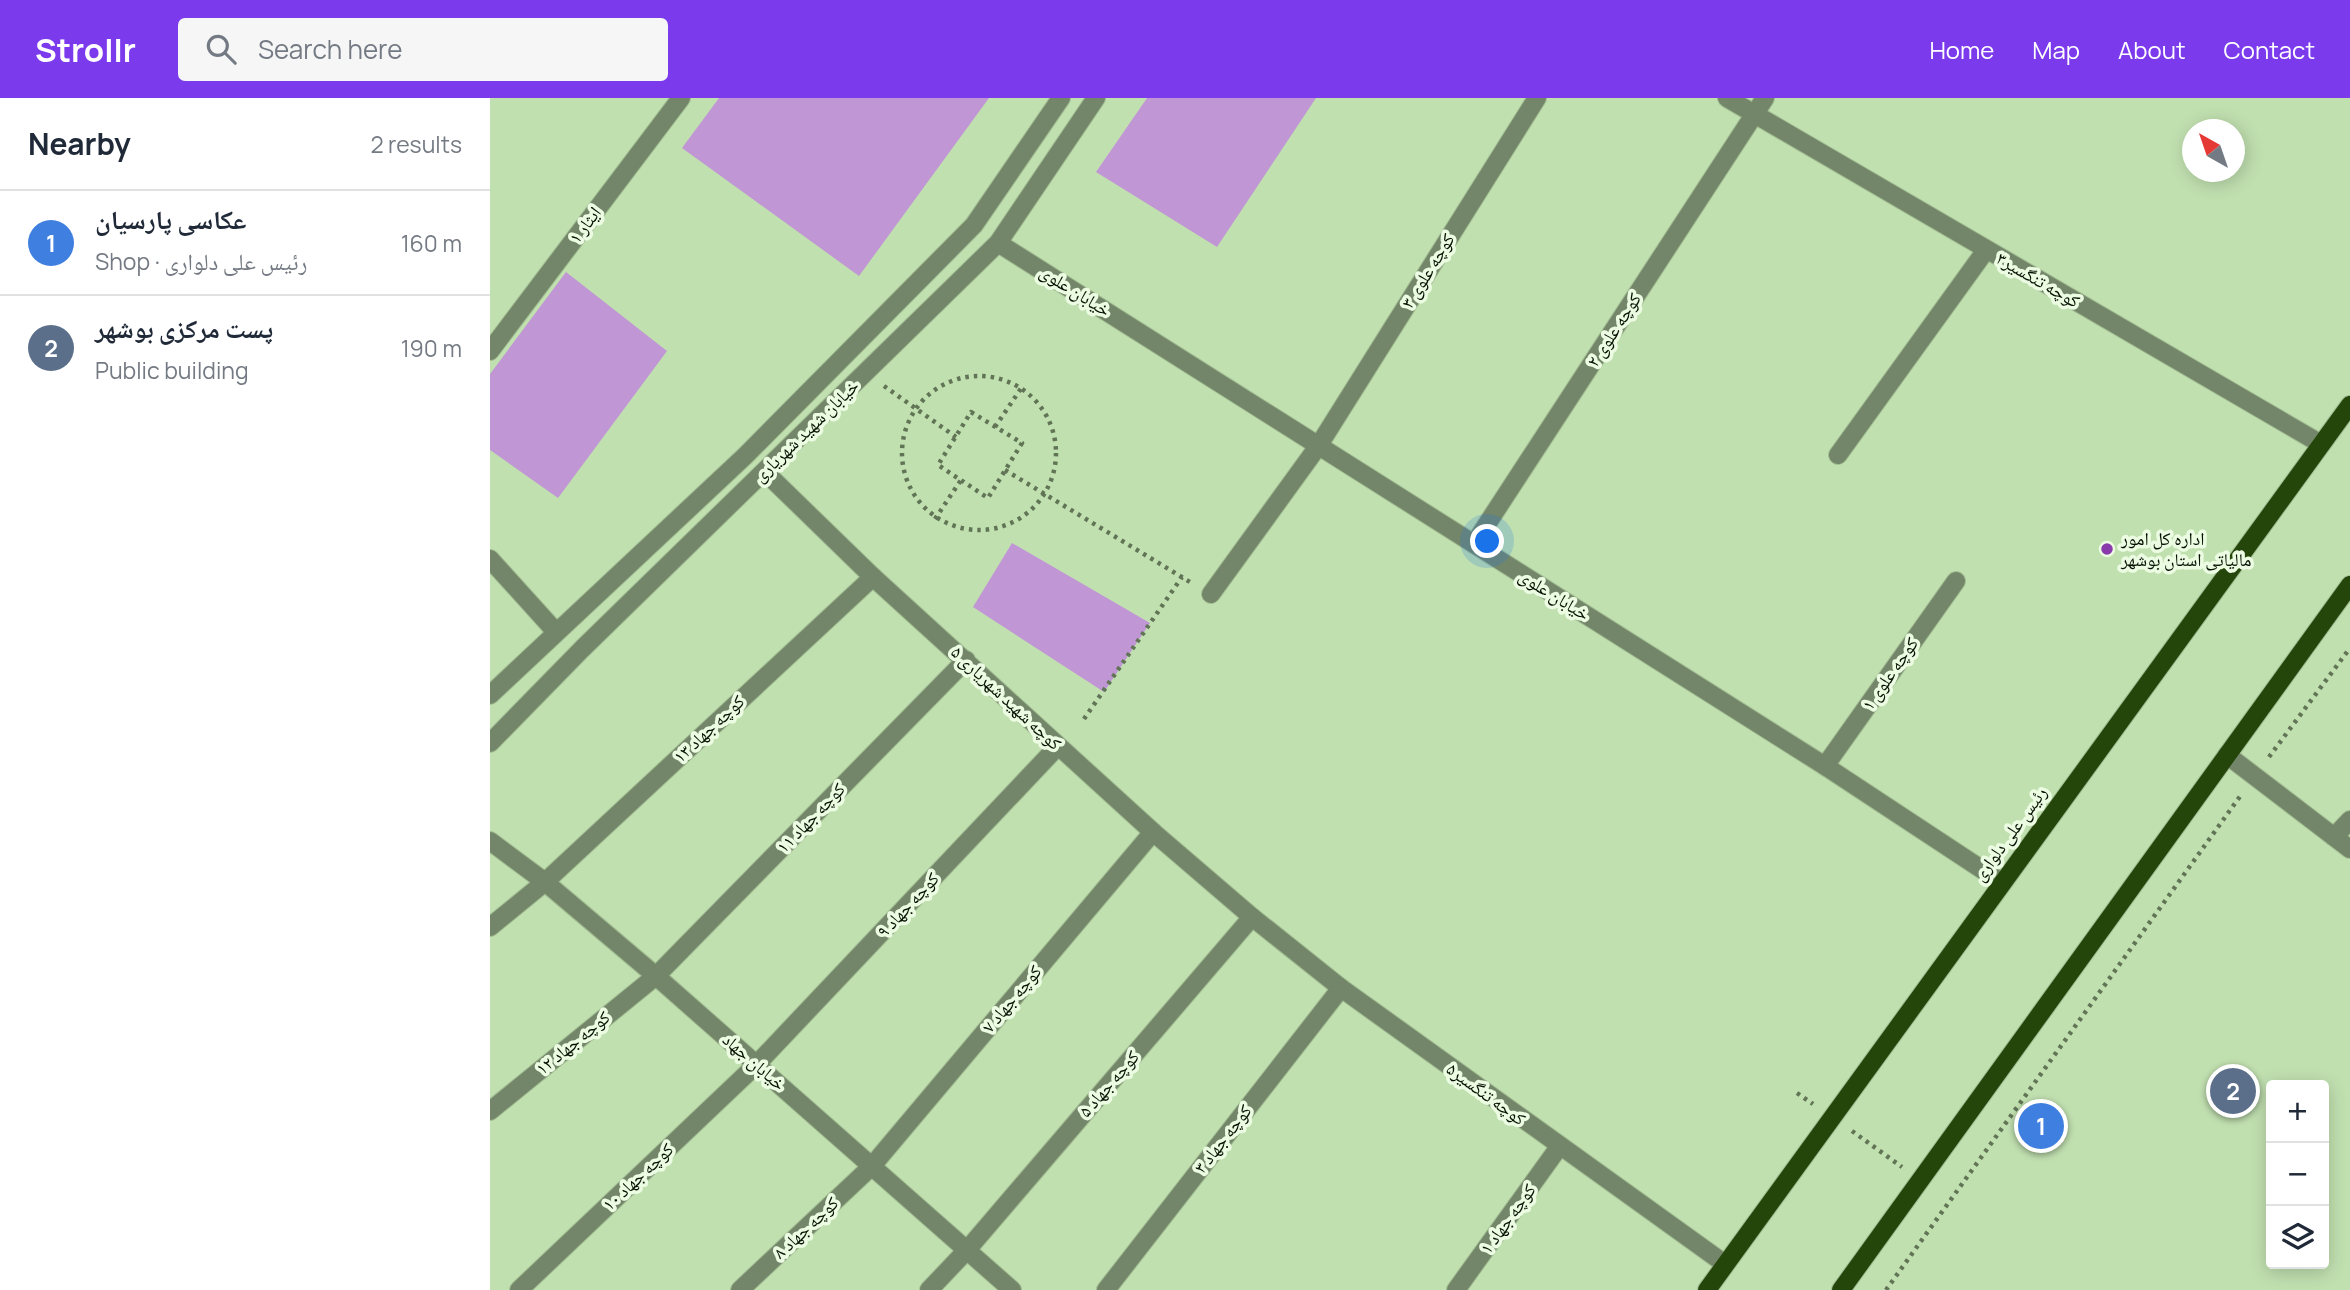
<!DOCTYPE html>
<meta charset="utf-8">
<style>
:root{--surface:#fff;--page:#f6f6f7;--text:#1f2937;--muted:#747a83;--line:#e0e1e3;--accent:#7c3aed}
body{margin:0;font-family:Manrope,"Noto Naskh Arabic",sans-serif;background:var(--page);color:var(--text)}
.controls{position:absolute;right:21px;bottom:21px;display:grid;overflow:hidden;border-radius:7px;box-shadow:0 4px 18px #0003}
.controls button{width:63px;height:63px;display:grid;place-items:center;padding:0;border:0;border-bottom:2px solid var(--line);background:var(--surface);color:var(--text);font:35px sans-serif}
.compass{position:absolute;left:1692px;top:21px;width:63px;height:63px;border-radius:50%;background:var(--surface);box-shadow:0 4px 18px #0003;rotate:320deg}
.you{position:absolute;left:998px;top:444px;width:24px;height:24px;margin:-18px;border:5px solid #fff;border-radius:50%;background:#1a73e8;box-shadow:0 0 0 10px #1a73e833}
.badge{display:grid;place-items:center;width:46px;height:46px;border-radius:50%;background:var(--accent);color:#fff;font-size:23px;font-weight:700}
.pin{position:absolute;translate:-50% -50%;border:4px solid #fff;box-shadow:0 2px 7px #0006}
.list{margin:0;padding:0;list-style:none}
h2{display:flex;justify-content:space-between;align-items:center;height:91px;margin:0;padding:0 28px;font-size:30px}
h2 small{font-size:23px;font-weight:400;color:var(--muted)}
.list li{display:grid;grid-template-columns:46px 1fr auto;gap:21px;align-items:center;box-sizing:border-box;height:105px;padding:0 28px;border-top:2px solid var(--line)}
.list b{display:block;font-size:26px;white-space:nowrap}
.list p{margin:0;font-size:23px;white-space:nowrap;color:var(--muted)}
.list em{font-size:23px;font-style:normal;color:var(--muted)}
.icon{flex:none;width:38px;height:38px;fill:none;stroke:currentColor;stroke-width:2;stroke-linecap:round;stroke-linejoin:round}
.map{position:relative;flex:none;width:1860px;height:1192px;overflow:hidden}
header{display:flex;align-items:center;gap:42px;box-sizing:border-box;height:98px;padding:0 35px;background:var(--accent);color:#fff}
header strong{font-size:33px}
nav{display:flex;gap:38px;margin-inline-start:auto;font-size:24px}
.search{width:490px;height:63px;background:var(--page);display:flex;align-items:center;gap:18px;box-sizing:border-box;padding:0 24px;border-radius:7px;color:var(--muted);font-size:26px}
main{display:flex}
aside{flex:1;background:var(--surface)}
.map>svg:first-child{display:block}
.green{fill:#c096d4}
.lines{fill:none;stroke-linecap:round;stroke-linejoin:round}
.minor-casing{stroke:#a0bb91;stroke-width:20}
.major-casing{stroke:#a0bb91;stroke-width:20}
.path{stroke:#617556;stroke-width:4.5;stroke-dasharray:3.5 5;stroke-linecap:butt}
.minor{stroke:#738669;stroke-width:18}
.major{stroke:#25460a;stroke-width:18}
.poi-dot{fill:#8a3bab;stroke:#ecfce3;stroke-width:2.5}
.labels{text-anchor:middle;stroke-width:7;stroke-linejoin:round;paint-order:stroke}
.street-label{font-size:18px;fill:#071102;stroke:#ecfce3}
.poi-label{font-size:18px;fill:#071102;stroke:#ecfce3;text-anchor:start}
</style>
<header>
<strong>Strollr</strong>
<div class="search"><svg class="icon" aria-label="search" viewBox="0 0 24 24"><circle cx="10" cy="10" r="6"/><path d="M15 15l6 6"/></svg>Search here</div>
<nav><a>Home</a><a>Map</a><a>About</a><a>Contact</a></nav>
</header>
<main>
<aside>
<h2>Nearby<small>2 results</small></h2>
<ul class="list">
<li><span class="badge" style="background:#3f7fe0">1</span><div><b>عکاسی پارسیان</b><p>Shop · رئیس علی دلواری</p></div><em>160 m</em></li>
<li><span class="badge" style="background:#5c6f8a">2</span><div><b>پست مرکزی بوشهر</b><p>Public building</p></div><em>190 m</em></li>
</ul>
</aside>
<div class="map">
<svg width="1860" height="1192" viewBox="0 0 1860 1192">
<rect width="100%" height="100%" fill="#c1e0b0"/>
<g class="green">
<polygon points="229,0 499,0 369,178 192,50"/>
<polygon points="657,0 826,0 727,149 606,74"/>
<polygon points="76,174 177,253 68,400 0,352 0,276"/>
<polygon points="522,445 660,525 614,594 483,509"/>
</g>
<g class="lines">
<g class="minor-casing">
<g id="minor">
<polyline points="1237,0 1831,346"/>
<polyline points="508,145 1335,668 1511,784"/>
<polyline points="0,253 191,0"/>
<polyline points="1348,357 1496,152"/>
<polyline points="275,374 383,479 663,734 762,819 851,890 1235,1166"/>
<polyline points="984,446 1275,0"/>
<polyline points="0,461 66,534"/>
<polyline points="721,496 829,347 1047,0"/>
<polyline points="0,597 255,358 484,127 571,0"/>
<polyline points="0,645 92,551 508,145 606,0"/>
<polyline points="1737,657 1860,751"/>
<polyline points="1335,668 1466,483"/>
<polyline points="1844,739 1860,722"/>
<polyline points="0,743 55,784 166,878 522,1192"/>
<polyline points="0,829 55,784 383,479"/>
<polyline points="0,1013 166,878 476,562"/>
<polyline points="29,1192 267,966 568,648"/>
<polyline points="250,1192 382,1068 663,734"/>
<polyline points="439,1192 477,1152 762,819"/>
<polyline points="616,1192 851,890"/>
<polyline points="966,1192 1069,1049"/>
</g>
</g>
<g class="major-casing">
<g id="major">
<polyline points="1217,1192 1860,307"/>
<polyline points="1351,1192 1860,487"/>
</g>
</g>
<g class="path">
<circle cx="489" cy="355" r="77"/>
<polyline points="394,288 466,339"/>
<polygon points="481,314 532,345 498,400 448,367"/>
<polyline points="505,329 532,289"/>
<polyline points="515,372 700,484"/>
<polyline points="445,421 471,382"/>
<polyline points="594,621 692,479"/>
<polyline points="1779,659 1860,550"/>
<polyline points="1307,995 1323,1006"/>
<polyline points="1362,1033 1412,1069"/>
<polyline points="1396,1192 1751,697"/>
</g>
<use href="#minor" class="minor"/>
<use href="#major" class="major"/>
</g>
<circle class="poi-dot" cx="1617" cy="451" r="7"/>
<g class="labels">
<g class="street-label">
<text transform="translate(95 127) rotate(-53)" y="6">ایثار ۱</text>
<text transform="translate(938 173) rotate(-58)" y="6">کوچه علوی ۳</text>
<text transform="translate(1548 182) rotate(30)" y="6">کوچه تنگسیر۳</text>
<text transform="translate(585 193) rotate(32)" y="6">خیابان علوی</text>
<text transform="translate(1124 232) rotate(-57)" y="6">کوچه علوی ۲</text>
<text transform="translate(316 333) rotate(-44)" y="6">خیابان شهید شهریاری</text>
<text transform="translate(1064 497) rotate(32)" y="6">خیابان علوی</text>
<text transform="translate(1400 576) rotate(-55)" y="6">کوچه علوی ۱</text>
<text transform="translate(516 600) rotate(43)" y="6">کوچه شهید شهریاری ۵</text>
<text transform="translate(219 631) rotate(-43)" y="6">کوچه جهاد ۱۳</text>
<text transform="translate(321 720) rotate(-46)" y="6">کوچه جهاد ۱۱</text>
<text transform="translate(1520 736) rotate(-54)" y="6">رئیس علی دلواری</text>
<text transform="translate(418 807) rotate(-47)" y="6">کوچه جهاد ۹</text>
<text transform="translate(522 901) rotate(-50)" y="6">کوچه جهاد ۷</text>
<text transform="translate(83 945) rotate(-39)" y="6">کوچه جهاد ۱۲</text>
<text transform="translate(264 964) rotate(41)" y="6">خیابان جهاد</text>
<text transform="translate(619 986) rotate(-49)" y="6">کوچه جهاد ۵</text>
<text transform="translate(996 996) rotate(36)" y="6">کوچه تنگسیر۵</text>
<text transform="translate(733 1041) rotate(-52)" y="6">کوچه جهاد ۳</text>
<text transform="translate(148 1079) rotate(-43)" y="6">کوچه جهاد ۱۰</text>
<text transform="translate(1018 1121) rotate(-54)" y="6">کوچه جهاد ۱</text>
<text transform="translate(316 1130) rotate(-43)" y="6">کوچه جهاد ۸</text>
</g>
<g class="poi-label">
<text x="1631" y="447">اداره کل امور<tspan x="1631" dy="21">مالیاتی استان بوشهر</tspan></text>
</g>
</g>
</svg>
<div class="controls">
<button>+</button>
<button>−</button>
<button><svg class="icon" aria-label="layers" viewBox="0 0 24 24"><path d="M12 4l9 5-9 5-9-5zM3 14l9 5 9-5"/></svg></button>
</div>
<svg class="compass" viewBox="-18 -18 36 36"><path d="M0-13l5 13h-10z" fill="#e53935"/><path d="M0 13l5-13h-10z" fill="#747a83"/></svg>
<div class="you"></div>
<div class="pin badge" style="left:1551px;top:1028px;background:#3f7fe0">1</div>
<div class="pin badge" style="left:1743px;top:993px;background:#5c6f8a">2</div>
</div>
</main>
